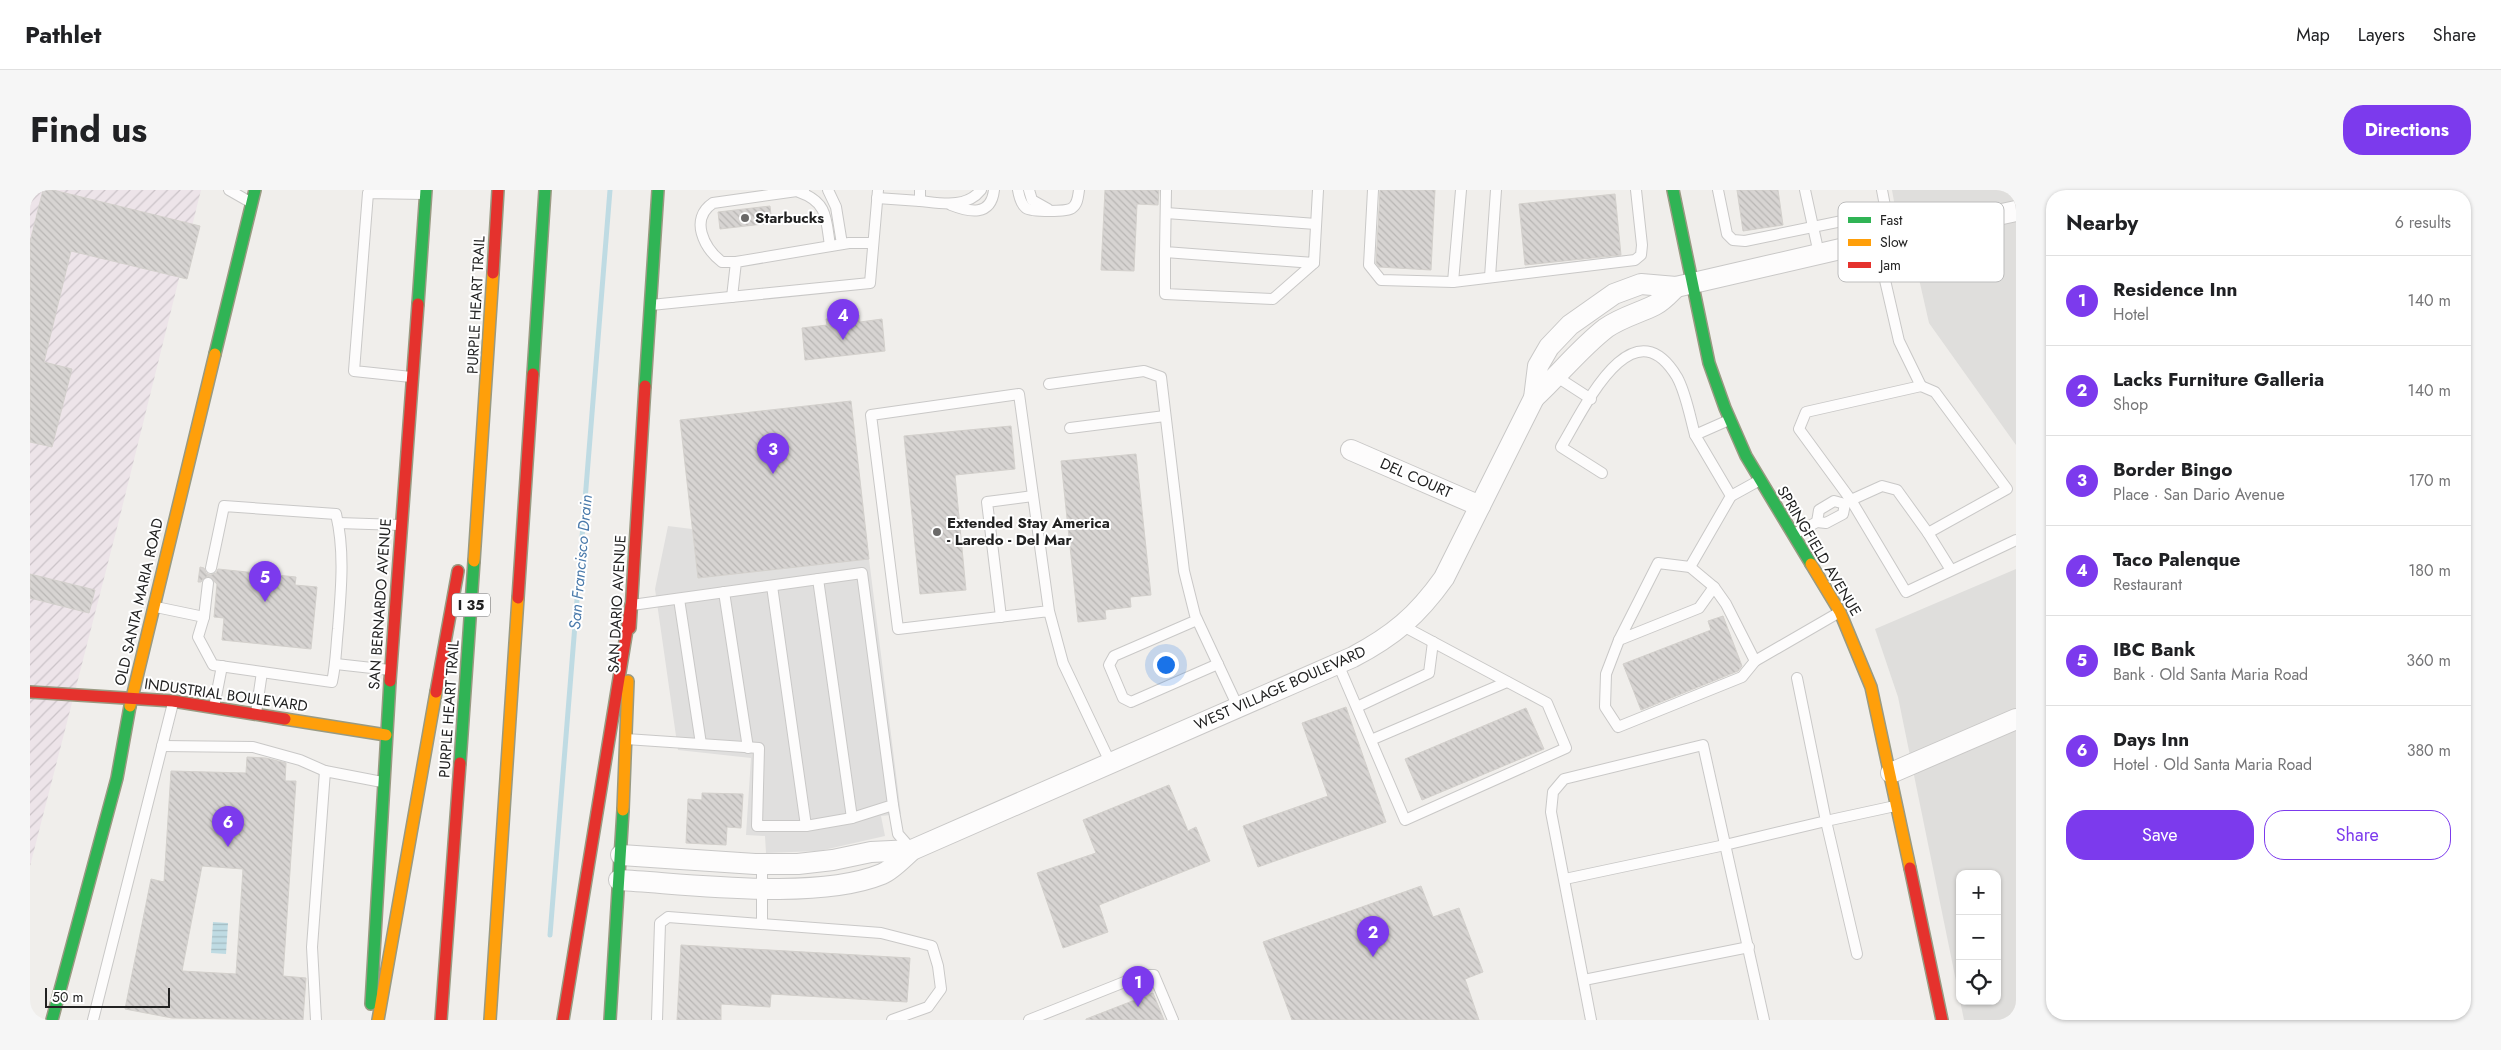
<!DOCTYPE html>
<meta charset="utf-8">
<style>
:root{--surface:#fff;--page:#f6f6f6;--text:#202124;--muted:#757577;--line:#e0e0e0;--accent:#7c3aed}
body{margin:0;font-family:Jost,sans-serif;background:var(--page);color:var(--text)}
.controls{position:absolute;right:15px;bottom:15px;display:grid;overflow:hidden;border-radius:10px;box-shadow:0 1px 4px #0004}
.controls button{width:45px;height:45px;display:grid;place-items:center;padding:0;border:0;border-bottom:1px solid var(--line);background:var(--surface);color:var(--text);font:25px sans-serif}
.scale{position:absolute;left:15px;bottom:12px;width:125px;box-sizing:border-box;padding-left:5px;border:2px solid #222;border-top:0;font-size:14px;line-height:18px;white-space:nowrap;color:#222;-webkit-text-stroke:4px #fff;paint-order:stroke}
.you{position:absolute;left:1135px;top:474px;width:18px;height:18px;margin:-12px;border:4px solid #fff;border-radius:50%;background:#1a73e8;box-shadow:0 0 0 8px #1a73e833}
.badge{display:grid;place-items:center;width:32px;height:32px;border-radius:50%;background:var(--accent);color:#fff;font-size:16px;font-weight:700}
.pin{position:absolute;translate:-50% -41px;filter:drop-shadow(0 1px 2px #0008)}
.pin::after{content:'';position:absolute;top:26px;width:18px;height:15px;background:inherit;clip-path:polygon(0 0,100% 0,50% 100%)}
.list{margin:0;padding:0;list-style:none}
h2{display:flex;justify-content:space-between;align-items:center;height:65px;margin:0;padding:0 20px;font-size:21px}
h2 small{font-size:16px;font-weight:400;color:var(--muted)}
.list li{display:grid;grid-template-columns:32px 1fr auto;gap:15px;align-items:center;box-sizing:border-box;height:90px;padding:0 20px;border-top:1px solid var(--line)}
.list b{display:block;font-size:19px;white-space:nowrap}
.list p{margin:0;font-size:16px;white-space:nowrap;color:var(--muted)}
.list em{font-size:16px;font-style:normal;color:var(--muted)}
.actions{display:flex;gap:10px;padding:15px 20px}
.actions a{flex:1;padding:11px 0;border:1px solid var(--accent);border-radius:20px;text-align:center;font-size:18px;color:var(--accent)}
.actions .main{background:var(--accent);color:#fff}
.icon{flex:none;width:28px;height:28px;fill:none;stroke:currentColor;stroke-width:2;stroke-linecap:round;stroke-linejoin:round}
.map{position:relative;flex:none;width:1986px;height:830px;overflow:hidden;border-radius:20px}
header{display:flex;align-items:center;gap:30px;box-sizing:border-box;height:70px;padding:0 25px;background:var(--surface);border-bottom:1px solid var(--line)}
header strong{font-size:24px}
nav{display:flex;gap:28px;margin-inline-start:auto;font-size:18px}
.intro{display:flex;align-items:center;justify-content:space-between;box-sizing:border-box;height:120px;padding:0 30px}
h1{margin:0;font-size:35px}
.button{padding:12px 22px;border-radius:20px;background:var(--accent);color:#fff;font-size:18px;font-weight:700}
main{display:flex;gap:30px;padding:0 30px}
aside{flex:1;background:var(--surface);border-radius:20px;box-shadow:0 1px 4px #0004}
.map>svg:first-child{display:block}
.residential{fill:#dfdedc;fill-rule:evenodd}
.industrial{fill:url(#industrial-furrows)}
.parking{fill:#e0dfde}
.water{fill:url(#water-rules)}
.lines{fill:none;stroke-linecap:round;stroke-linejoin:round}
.stream{stroke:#bfdbe3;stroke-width:5}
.building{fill:url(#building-back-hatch);stroke:#d3d0cc;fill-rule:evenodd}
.lane-casing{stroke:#c9c8c7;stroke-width:12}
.street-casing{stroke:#c9c8c7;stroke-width:22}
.fast-casing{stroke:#999a82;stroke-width:14}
.slow-casing{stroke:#999a82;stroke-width:14}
.jam-casing{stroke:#999a82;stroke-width:14}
.lane{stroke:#fdfcfc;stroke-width:10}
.street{stroke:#fdfcfc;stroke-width:20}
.fast{stroke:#30b455;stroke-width:11}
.slow{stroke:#ff9f0a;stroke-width:11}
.jam{stroke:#e5322d;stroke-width:11}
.poi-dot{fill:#6a6968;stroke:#fff;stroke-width:2}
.labels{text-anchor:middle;stroke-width:4;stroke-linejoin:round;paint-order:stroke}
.shield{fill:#fff;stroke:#646464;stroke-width:1}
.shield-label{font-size:14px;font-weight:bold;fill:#222}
.poi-label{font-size:15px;font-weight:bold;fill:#222;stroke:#fff;text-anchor:start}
.street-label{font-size:15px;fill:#222;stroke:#fff}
.water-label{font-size:16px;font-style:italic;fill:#4a7aab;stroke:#fff}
.key{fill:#fff;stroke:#bdbdbd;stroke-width:1}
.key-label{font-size:14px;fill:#222}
</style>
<header>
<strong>Pathlet</strong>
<nav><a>Map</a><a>Layers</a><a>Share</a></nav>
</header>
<div class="intro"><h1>Find us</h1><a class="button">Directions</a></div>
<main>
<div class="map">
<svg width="1986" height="830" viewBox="0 0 1986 830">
<defs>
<pattern id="industrial-furrows" width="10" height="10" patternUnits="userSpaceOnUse" patternTransform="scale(1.25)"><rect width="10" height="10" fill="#ede4e9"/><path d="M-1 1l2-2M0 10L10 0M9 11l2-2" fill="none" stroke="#cbc3c8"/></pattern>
<pattern id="water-rules" width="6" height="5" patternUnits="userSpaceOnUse" patternTransform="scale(1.25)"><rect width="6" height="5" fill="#bfdbe3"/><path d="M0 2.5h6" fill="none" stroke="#a4bcc2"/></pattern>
<pattern id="building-back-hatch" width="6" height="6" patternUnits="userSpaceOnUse" patternTransform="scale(1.25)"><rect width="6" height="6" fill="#d7d4d2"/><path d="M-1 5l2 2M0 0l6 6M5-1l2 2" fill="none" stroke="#b8b6b4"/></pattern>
</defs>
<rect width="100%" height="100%" fill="#f0eeeb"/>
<g class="residential">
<polygon points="1862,0 1986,0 1986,255 1899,133 1884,67 1866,23"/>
<path d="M1986,379v451h-52l-66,-323 -23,-68zM1930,684h37v127h-37z"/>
</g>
<polygon class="industrial" points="0,0 171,0 89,330 0,676"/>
<polygon class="parking" points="638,336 662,339 668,388 839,369 871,624 851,626 855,646 789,661 736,663 735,646 716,645 721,568 648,560 625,399"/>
<polygon class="water" points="183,732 198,733 196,764 181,763"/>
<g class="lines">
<polyline class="stream" points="520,745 580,0"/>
</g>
<g class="building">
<polygon points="13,0 23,0 170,36 157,89 41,61 14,172 42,179 22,257 0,252 0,52"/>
<polygon points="1075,0 1129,0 1128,15 1107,14 1104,81 1071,80"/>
<polygon points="1350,0 1405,0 1401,80 1349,77 1346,73"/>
<polygon points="1707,0 1748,0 1753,35 1713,41"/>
<polygon points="1585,4 1591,65 1495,75 1489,14"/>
<polygon points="740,16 742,33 690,39 688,22"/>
<polygon points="829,125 830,132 852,129 855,161 775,170 772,138 797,135 796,129"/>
<polygon points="821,211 839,369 668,388 650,230"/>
<polygon points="981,236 985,279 925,285 936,400 890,404 874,246"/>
<polygon points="1106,264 1121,405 1100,407 1101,417 1075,420 1076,429 1048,432 1031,271"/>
<polygon points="170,377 174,378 176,383 180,385 186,383 188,379 266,387 265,395 287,397 281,459 192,450 194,428 184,427 187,394 178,386 173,389 171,392 168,392"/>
<polygon points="0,384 65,400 59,423 0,408"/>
<polygon points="1693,426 1712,476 1708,481 1611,520 1593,474 1681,440 1678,431"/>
<polygon points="1316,517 1356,632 1228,677 1213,636 1298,606 1272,533"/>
<polygon points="1496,518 1514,559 1392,610 1375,569"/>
<path d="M217,567l19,1 20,5 -1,18h11l-13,195 23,2 -3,42 -131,-2 -47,-9 26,-130 13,3 7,-111 75,2zM172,676l41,3 -7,105 -54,-3z"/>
<polygon points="1139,595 1158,641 1166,637 1180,671 1069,715 1078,742 1033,758 1007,683 1066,663 1053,630"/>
<polygon points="672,603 713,604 711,638 697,637 696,655 656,653 658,609 672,610"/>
<polygon points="1391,696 1403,727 1429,718 1453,782 1435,789 1449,830 1262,830 1233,752"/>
<polygon points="651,755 880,768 877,812 741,804 740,817 691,814 691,830 647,830"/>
<polygon points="1123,803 1134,830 1056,830 1056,829"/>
</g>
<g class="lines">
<g class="lane-casing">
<g id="lane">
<polyline points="199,0 220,12"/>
<polyline points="798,0 806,17 812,54"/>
<path d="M988,0c1,6 3,14 8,18 6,4 41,4 46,0 6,-4 6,-12 7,-18"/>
<polyline points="999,0 1002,10 1018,19"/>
<polyline points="1136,0 1135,62 1284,73 1288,0"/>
<polyline points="1343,0 1339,75 1351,90 1423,92 1605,70 1611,65 1612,55 1606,0"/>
<polyline points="1688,0 1697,44 1703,50 1715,51 1856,22"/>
<polyline points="1775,0 1789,64"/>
<polyline points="1852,0 1861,48"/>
<path d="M769,2c29,10 27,27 31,54"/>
<polyline points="847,8 890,11 890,0"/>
<path d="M890,11c20,2 46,8 61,-11"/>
<path d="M921,15c18,7 40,12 43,-15"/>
<polyline points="1136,23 1286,34"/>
<polyline points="1135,62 1135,104 1243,109 1284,73"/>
<path d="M706,72h-14c-18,-14 -33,-43 -9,-59l91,-13"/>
<polyline points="1460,87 1466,0"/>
<polyline points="1423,92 1431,0"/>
<polyline points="702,107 706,72 819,53 843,53"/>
<polyline points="621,115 840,93 848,0"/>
<polyline points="381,187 324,181 338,3 394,4"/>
<polyline points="1527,187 1561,209"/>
<polyline points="1019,194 1114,181 1131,187 1154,381 1165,425 1208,517"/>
<polyline points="1891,196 1905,202 1977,299 1898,343 1867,300 1852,296 1821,310 1876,402 1986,350"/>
<polyline points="1699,230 1665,245 1701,306 1660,377 1684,397 1696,414 1725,471 1808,423"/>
<polyline points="1040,238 1135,226"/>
<path d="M1572,283l-41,-26c22,-36 71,-145 116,-70 9,16 13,40 18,58"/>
<polyline points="1701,306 1730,290"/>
<polyline points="1787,332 1789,320 1804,311 1815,314"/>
<polyline points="308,333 370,335"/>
<polyline points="1898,343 1921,380"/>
<polyline points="1764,344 1787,332 1796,333 1813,324 1815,314 1821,310 1769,239 1776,222 1891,196 1869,151 1846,51"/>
<polyline points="1660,377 1628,373 1589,450 1669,418 1684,397"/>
<polyline points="788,389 822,628"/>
<path d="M178,393l-4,34 -6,20 15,28 119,17c4,-18 4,-35 6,-53 3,-38 7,-78 -2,-115l-112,-8 -13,62"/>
<polyline points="742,396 776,636"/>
<polyline points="694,402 718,558"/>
<polyline points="649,409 671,554"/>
<polyline points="126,417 174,427"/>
<polyline points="1019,421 989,204 841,225 868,439 1019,421 1033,473 1080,572"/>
<polyline points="971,427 957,312 1003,306"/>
<polyline points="1167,430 1084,466 1079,475 1093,508 1101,512 1188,474"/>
<polyline points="1589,450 1576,484 1575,517 1588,537 1712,487 1725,471"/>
<polyline points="306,474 360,480"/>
<polyline points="1308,474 1375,630 1536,558 1517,513 1373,436"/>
<polyline points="184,517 192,476"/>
<polyline points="1327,517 1399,483 1403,452"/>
<polyline points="226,523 232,482"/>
<polyline points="596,549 729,558 727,636 776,636 822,628 863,615 832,383 602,415"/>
<polyline points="1341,550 1477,492"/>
<polyline points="132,556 223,557 270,570 295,581"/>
<polyline points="863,615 868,644 882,660"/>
<polyline points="1535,689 1695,655 1796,631 1767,488"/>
<polyline points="732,734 732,674"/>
<polyline points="1827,764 1796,631 1865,616"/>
<polyline points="1554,790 1719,757"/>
<polyline points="63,830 143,513"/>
<polyline points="286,830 282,757 295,581 352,592"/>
<polyline points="627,830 630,733 638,727 851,743 902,756 908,776 911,799 898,817 862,830"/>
<polyline points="999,830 1112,785 1124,785 1143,830"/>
<polyline points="1561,830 1521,622 1523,602 1534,589 1673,555 1734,830"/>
</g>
</g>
<g class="street-casing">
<g id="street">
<path d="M1504,208c25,-23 45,-49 72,-70 16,-11 33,-15 49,-23 8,-4 15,-12 21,-18"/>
<polyline points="1321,260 1450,316"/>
<polyline points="1861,583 1986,529"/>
<polyline points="591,665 725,674 768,674 803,670 841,662 882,660"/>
<path d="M589,690c72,4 197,21 263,-6 10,-4 21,-16 30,-24l441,-193c40,-21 64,-41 91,-79l90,-180 4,-32 11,-19 21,-22 44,-31 27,-10 35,3 186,-43 154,-33"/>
</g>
</g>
<g class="fast-casing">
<g id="fast">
<polyline points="1643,0 1679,173 1695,218 1716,266 1781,374"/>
<polyline points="388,114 396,0"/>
<polyline points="185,164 225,0"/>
<polyline points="503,184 515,0"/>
<polyline points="615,196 628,0"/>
<polyline points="430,573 444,371"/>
<polyline points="341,814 360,491"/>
<polyline points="22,830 87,588 100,516"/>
<polyline points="580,830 593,620"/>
</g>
</g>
<g class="slow-casing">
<g id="slow">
<polyline points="444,371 463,83"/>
<polyline points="1781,374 1810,422 1841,497 1880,678"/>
<polyline points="100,516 185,164"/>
<polyline points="255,529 356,545"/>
<polyline points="593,620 598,491"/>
<polyline points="348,830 406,502"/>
<polyline points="460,830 488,408"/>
</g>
</g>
<g class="jam-casing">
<g id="jam">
<polyline points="463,83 468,0"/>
<polyline points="488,408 503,184"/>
<polyline points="600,438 615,196"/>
<polyline points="360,491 388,114"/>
<polyline points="0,502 143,511 255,529"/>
<polyline points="406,502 428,381"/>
<polyline points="1880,678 1912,830"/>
<polyline points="411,830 430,573"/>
<polyline points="533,830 601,415"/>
</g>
</g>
<use href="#lane" class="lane"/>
<use href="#street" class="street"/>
<use href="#fast" class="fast"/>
<use href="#slow" class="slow"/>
<use href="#jam" class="jam"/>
</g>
<g class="poi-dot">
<circle cx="715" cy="28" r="5"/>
<circle cx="907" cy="342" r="5"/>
</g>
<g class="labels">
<rect class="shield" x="422" y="403.5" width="38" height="23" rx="4"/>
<g class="shield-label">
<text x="441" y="420">I 35</text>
</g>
<g class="poi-label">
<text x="725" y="33">Starbucks</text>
<text x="917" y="338">Extended Stay America<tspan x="917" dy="17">- Laredo - Del Mar</tspan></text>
</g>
<g class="street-label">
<text transform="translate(446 115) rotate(-87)" y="5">PURPLE HEART TRAIL</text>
<text transform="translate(1386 288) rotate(24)" y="5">DEL COURT</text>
<text transform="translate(1789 361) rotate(59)" y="5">SPRINGFIELD AVENUE</text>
<text transform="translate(109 412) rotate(-77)" y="5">OLD SANTA MARIA ROAD</text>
<text transform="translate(350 414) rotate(-86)" y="5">SAN BERNARDO AVENUE</text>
<text transform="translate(587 414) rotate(-87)" y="5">SAN DARIO AVENUE</text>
<text transform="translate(1250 498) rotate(-24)" y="5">WEST VILLAGE BOULEVARD</text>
<text transform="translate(196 505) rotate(8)" y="5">INDUSTRIAL BOULEVARD</text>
<text transform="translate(419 519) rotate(-86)" y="5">PURPLE HEART TRAIL</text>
</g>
<g class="water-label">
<text transform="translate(550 372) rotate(-85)" y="6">San Francisco Drain</text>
</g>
</g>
<rect x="1808" y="12" width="166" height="80" rx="8" class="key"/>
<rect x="1818" y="27" width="23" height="6" fill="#30b455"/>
<rect x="1818" y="49" width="23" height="7" fill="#ff9f0a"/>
<rect x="1818" y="72" width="23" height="6" fill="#e5322d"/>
<g class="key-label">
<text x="1850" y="35">Fast</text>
<text x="1850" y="57">Slow</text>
<text x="1850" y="80">Jam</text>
</g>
</svg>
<div class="controls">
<button>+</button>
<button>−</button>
<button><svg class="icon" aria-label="locate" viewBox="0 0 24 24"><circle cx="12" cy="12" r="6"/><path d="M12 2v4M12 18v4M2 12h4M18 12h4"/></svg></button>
</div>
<div class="scale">50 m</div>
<div class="you"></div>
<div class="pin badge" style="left:1108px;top:817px">1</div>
<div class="pin badge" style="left:1343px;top:767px">2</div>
<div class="pin badge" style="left:743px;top:284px">3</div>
<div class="pin badge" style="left:813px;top:150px">4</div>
<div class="pin badge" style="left:235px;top:412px">5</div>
<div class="pin badge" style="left:198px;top:657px">6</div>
</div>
<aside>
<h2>Nearby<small>6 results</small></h2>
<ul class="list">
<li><span class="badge">1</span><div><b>Residence Inn</b><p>Hotel</p></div><em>140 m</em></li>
<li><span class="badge">2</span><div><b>Lacks Furniture Galleria</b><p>Shop</p></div><em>140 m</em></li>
<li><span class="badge">3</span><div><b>Border Bingo</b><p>Place · San Dario Avenue</p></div><em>170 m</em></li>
<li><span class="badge">4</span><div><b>Taco Palenque</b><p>Restaurant</p></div><em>180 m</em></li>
<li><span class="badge">5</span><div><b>IBC Bank</b><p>Bank · Old Santa Maria Road</p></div><em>360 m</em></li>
<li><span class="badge">6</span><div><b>Days Inn</b><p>Hotel · Old Santa Maria Road</p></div><em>380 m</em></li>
</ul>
<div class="actions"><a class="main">Save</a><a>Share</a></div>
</aside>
</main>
